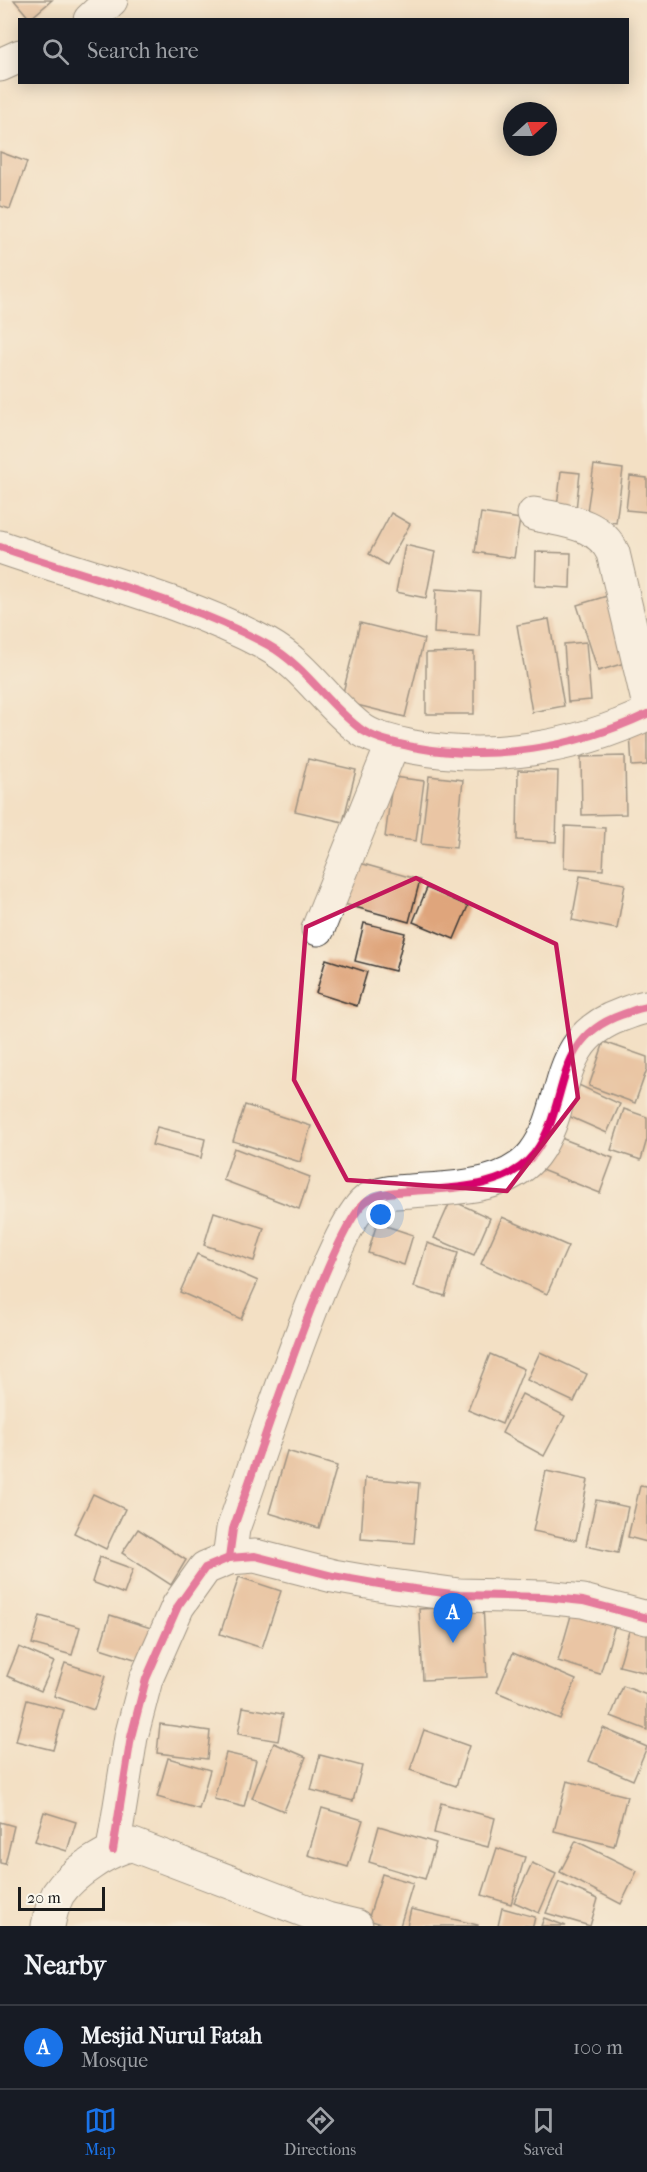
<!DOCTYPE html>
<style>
:root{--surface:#171b24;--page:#20242c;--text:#f1f3f6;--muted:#9ea1a6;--line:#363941;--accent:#1a73e8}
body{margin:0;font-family:"IM FELL French Canon",serif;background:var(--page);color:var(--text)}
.compass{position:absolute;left:503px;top:102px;width:54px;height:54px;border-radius:50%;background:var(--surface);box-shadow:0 3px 15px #0003;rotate:69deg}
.scale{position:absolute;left:18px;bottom:15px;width:87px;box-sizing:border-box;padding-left:6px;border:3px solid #1c1c1c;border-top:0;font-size:16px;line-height:21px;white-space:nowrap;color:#1c1c1c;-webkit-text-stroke:4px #fbf7ec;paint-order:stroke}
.you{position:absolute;left:381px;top:1215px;width:21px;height:21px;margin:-15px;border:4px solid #fff;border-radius:50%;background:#1a73e8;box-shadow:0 0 0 9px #1a73e833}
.badge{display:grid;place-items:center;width:39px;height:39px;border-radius:50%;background:var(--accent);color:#fff;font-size:20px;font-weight:700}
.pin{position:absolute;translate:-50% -50px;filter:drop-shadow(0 2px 3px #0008)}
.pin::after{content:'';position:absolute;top:32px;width:21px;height:18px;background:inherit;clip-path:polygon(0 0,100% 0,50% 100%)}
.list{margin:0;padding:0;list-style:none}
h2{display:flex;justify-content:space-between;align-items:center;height:78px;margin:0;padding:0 24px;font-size:26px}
h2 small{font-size:20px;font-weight:400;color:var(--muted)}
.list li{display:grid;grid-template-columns:39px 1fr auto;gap:18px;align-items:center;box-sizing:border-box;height:84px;padding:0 24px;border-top:2px solid var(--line)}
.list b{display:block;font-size:22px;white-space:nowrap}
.list p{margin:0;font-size:20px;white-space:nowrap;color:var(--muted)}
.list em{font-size:20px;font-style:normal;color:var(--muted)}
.icon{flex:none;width:33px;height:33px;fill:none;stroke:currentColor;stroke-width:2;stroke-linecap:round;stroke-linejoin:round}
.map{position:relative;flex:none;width:647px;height:1926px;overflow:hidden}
.search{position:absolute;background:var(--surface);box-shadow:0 3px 15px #0003;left:18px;right:18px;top:18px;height:66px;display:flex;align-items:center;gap:15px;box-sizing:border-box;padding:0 21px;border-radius:0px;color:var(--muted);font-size:22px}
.sheet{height:162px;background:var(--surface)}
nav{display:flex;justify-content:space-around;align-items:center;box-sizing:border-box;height:84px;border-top:2px solid var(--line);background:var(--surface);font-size:16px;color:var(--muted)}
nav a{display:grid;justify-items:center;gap:3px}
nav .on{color:var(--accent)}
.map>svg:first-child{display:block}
.building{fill:#dfa57b}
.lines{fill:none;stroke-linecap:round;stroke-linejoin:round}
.street-casing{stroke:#3c3935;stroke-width:35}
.street{stroke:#fff;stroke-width:33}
.cycleway-casing{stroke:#fbf7ec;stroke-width:11}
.cycleway{stroke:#d6006c;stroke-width:8}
.marked{fill:none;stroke:#c2185b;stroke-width:4.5;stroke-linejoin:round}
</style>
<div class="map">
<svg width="647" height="1926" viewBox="0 0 647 1926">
<rect width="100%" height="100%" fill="#fbf7ec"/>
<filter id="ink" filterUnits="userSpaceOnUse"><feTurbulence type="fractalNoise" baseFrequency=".0167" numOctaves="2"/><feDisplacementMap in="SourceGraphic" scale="12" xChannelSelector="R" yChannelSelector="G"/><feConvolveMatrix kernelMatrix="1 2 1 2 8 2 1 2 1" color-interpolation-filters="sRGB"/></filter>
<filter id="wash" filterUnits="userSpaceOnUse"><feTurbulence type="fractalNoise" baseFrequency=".008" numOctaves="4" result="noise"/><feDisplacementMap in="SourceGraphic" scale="24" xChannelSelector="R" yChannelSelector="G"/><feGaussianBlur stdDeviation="1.35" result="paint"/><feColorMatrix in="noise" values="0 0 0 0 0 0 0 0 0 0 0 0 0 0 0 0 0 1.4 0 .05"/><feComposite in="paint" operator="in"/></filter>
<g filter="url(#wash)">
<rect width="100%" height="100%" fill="#f3e0c4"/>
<g id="blocks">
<g class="building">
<polygon points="14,0 52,0 30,19"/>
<polygon points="0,152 27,162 10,209 0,206"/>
<polygon points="594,465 623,469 616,523 586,518"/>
<polygon points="561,471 580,473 576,510 557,508"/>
<polygon points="630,476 647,478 647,512 626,510"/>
<polygon points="391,513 410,524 387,565 369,554"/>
<polygon points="481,513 520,519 514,558 475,552"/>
<polygon points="405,545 435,552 426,598 396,592"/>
<polygon points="536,552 571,553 570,588 535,586"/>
<polygon points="436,589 481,592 479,636 434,633"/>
<polygon points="607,596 628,662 598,671 577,605"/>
<polygon points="549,619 564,706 532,712 517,625"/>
<polygon points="360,623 424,639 405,717 341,701"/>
<polygon points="586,642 591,700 568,702 564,644"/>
<polygon points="474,652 474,714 426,714 426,653"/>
<polygon points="647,731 647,765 632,766 630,733"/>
<polygon points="625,756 626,814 582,815 581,757"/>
<polygon points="308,759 356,770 343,822 295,811"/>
<polygon points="518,770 558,771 556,842 517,840"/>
<polygon points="429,776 463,780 456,848 421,844"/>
<polygon points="393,777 424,781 416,841 385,837"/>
<polygon points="565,826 605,828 603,870 564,868"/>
<polygon points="356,862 420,880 409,922 344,904"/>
<polygon points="580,876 625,884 617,929 572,920"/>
<polygon points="427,888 468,906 454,939 413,922"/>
<polygon points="364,923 405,933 395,971 355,961"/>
<polygon points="326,959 367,972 357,1006 316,993"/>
<polygon points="604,1042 647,1057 647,1069 635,1103 589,1086"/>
<polygon points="570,1081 620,1104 607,1133 557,1111"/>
<polygon points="245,1105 311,1126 300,1162 233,1141"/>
<polygon points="624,1109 647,1117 647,1139 641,1160 611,1150"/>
<polygon points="157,1127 205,1139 201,1158 152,1145"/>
<polygon points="553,1135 613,1158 600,1193 539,1169"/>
<polygon points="234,1148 310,1177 299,1209 223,1180"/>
<polygon points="451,1200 490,1218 474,1255 434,1238"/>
<polygon points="214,1212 264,1228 254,1261 204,1245"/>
<polygon points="502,1217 568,1246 547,1294 481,1264"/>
<polygon points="377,1223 413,1235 404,1265 368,1253"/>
<polygon points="427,1243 458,1253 445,1296 414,1287"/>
<polygon points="197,1254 258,1281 241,1319 180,1292"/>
<polygon points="540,1352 587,1374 574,1402 527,1380"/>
<polygon points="490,1354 524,1369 502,1424 468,1410"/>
<polygon points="522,1394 565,1416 544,1456 502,1433"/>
<polygon points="287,1451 337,1466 319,1528 269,1513"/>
<polygon points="546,1471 588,1480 576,1540 533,1531"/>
<polygon points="365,1478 419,1483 414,1543 361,1539"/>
<polygon points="640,1486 647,1487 647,1542 628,1537"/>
<polygon points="93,1494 125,1509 106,1549 74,1533"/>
<polygon points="596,1500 628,1507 618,1553 586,1546"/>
<polygon points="138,1529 186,1560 171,1585 122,1553"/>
<polygon points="100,1557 133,1569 124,1594 92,1582"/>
<polygon points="239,1577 281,1591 262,1648 220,1634"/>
<polygon points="574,1605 617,1619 600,1674 558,1661"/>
<polygon points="483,1606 487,1677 423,1680 419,1609"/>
<polygon points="110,1615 154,1629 144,1662 100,1648"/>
<polygon points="40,1616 80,1627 72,1655 32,1644"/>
<polygon points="632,1621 647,1626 647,1673 619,1666"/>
<polygon points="19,1647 54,1662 41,1691 7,1676"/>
<polygon points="513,1653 576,1680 560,1719 497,1692"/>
<polygon points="65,1663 105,1676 94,1710 54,1696"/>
<polygon points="623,1686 647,1695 647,1730 611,1716"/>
<polygon points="27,1700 64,1710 53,1750 16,1741"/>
<polygon points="243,1707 283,1714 278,1741 238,1734"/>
<polygon points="160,1724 210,1731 207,1759 157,1753"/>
<polygon points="603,1728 647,1747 633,1780 589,1761"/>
<polygon points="424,1730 469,1746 456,1786 410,1770"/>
<polygon points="274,1743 306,1757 284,1811 252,1798"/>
<polygon points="226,1753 256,1760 244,1807 214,1799"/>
<polygon points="320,1755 362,1766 353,1801 311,1790"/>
<polygon points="168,1758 210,1770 199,1809 157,1797"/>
<polygon points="567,1781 627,1796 614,1846 554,1831"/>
<polygon points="441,1803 495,1818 488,1847 434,1833"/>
<polygon points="322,1808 363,1820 348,1867 308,1855"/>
<polygon points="44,1812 76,1822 67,1851 35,1841"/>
<polygon points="0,1822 14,1826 5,1864 0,1863"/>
<polygon points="379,1826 436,1843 425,1879 369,1862"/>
<polygon points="576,1841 637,1871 621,1904 560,1872"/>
<polygon points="497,1848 525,1857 511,1904 482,1895"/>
<polygon points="532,1863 556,1874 539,1913 514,1902"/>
<polygon points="382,1874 413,1883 400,1926 389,1926 368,1920"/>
<polygon points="559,1882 598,1899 590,1926 546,1913"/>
<polygon points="502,1908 535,1917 533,1926 498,1926"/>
<polygon points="411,1909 478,1925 478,1926 407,1926"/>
<polygon points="544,1918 566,1926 541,1926"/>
</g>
</g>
</g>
<g filter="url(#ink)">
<use href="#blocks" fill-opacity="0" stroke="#3c3935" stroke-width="1.5"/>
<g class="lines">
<g class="street-casing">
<g id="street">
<polyline points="90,20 111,0"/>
<polyline points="0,65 20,56"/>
<path d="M534,514c30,7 65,8 79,39l34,144"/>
<path d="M0,547c89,31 185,53 268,98 36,20 58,57 90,82 14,12 38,16 55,20 78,15 162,1 234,-33"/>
<polyline points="318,929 393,743"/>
<path d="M229,1558l4,-29c19,-52 100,-309 135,-329 13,-8 29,-8 43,-9 40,-3 96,-2 123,-37 37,-49 16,-114 87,-139 9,-3 17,-7 26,-8"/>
<polyline points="113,1850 131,1737 146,1679 178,1606 205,1568 229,1558 255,1556 333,1576 385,1585 459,1595 544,1597 583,1601 647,1618"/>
<path d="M48,1926c2,-11 5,-22 10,-32 13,-20 52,-46 75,-49l194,74 29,7"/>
</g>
</g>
<use href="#street" class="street"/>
<g class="cycleway-casing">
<g id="cycleway">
<path d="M0,547c89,31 185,53 268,98 36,20 58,57 90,82 14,12 38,16 55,20 78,15 162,1 234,-33"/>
<path d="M229,1558l4,-29c19,-52 100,-309 135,-329 13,-8 29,-8 43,-9 40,-3 96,-2 123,-37 37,-49 16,-114 87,-139 9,-3 17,-7 26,-8"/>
<polyline points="113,1850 131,1737 146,1679 178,1606 205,1568 229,1558 255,1556 333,1576 385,1585 459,1595 544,1597 583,1601 647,1618"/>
</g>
</g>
<use href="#cycleway" class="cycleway"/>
</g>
</g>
<path d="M0 0H647V1926H0ZM416,878l140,66 22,154 -71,93 -160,-11 -53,-100 12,-153z" fill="#f3e0c4" fill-opacity=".55" fill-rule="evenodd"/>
<path class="marked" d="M416,878l140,66 22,154 -71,93 -160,-11 -53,-100 12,-153z"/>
</svg>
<svg class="compass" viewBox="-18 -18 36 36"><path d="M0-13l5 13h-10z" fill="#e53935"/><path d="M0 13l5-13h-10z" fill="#9ea1a6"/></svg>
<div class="scale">20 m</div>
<div class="you"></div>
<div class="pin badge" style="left:453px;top:1643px">A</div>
<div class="search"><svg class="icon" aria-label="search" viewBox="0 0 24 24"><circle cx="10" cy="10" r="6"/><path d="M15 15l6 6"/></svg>Search here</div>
</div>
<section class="sheet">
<h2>Nearby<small></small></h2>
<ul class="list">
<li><span class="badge">A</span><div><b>Mesjid Nurul Fatah</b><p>Mosque</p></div><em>100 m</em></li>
</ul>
</section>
<nav>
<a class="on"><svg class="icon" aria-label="map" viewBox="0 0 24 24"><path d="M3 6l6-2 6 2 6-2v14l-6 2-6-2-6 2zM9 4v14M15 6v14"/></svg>Map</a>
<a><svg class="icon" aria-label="directions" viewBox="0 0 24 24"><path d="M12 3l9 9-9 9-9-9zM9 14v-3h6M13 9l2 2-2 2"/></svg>Directions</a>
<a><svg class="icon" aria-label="saved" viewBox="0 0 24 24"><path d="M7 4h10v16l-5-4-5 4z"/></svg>Saved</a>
</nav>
